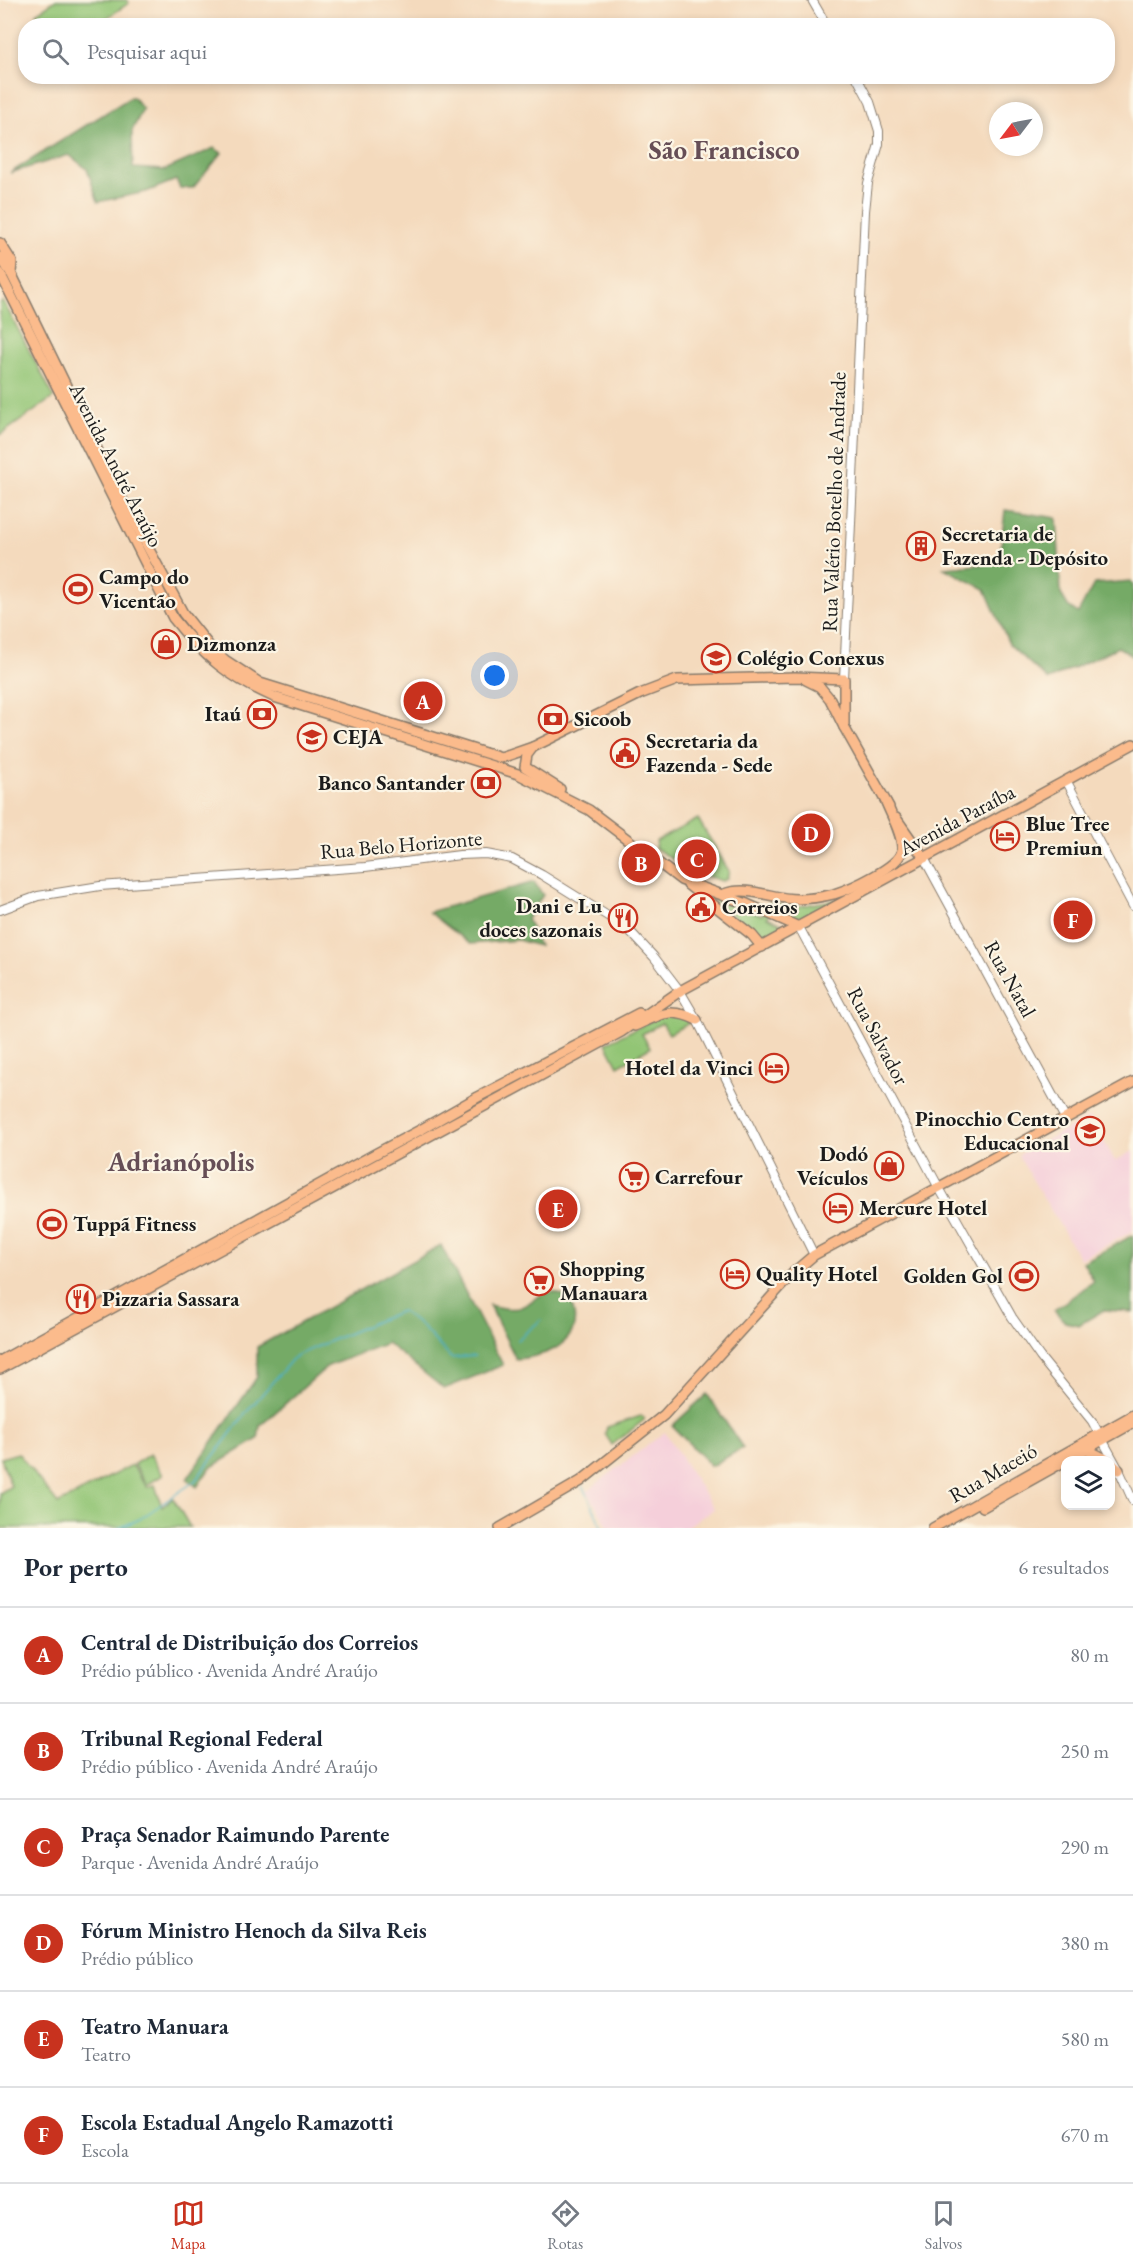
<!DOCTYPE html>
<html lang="pt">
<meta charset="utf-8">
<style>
:root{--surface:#fff;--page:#f2f2f3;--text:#1f2937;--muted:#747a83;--line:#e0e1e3;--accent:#c8321e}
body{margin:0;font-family:"EB Garamond",serif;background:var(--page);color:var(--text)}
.controls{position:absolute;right:18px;bottom:18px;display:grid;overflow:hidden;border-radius:12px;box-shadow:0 3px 9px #0003}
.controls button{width:54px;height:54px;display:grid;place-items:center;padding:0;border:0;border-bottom:2px solid var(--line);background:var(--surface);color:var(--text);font:30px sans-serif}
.compass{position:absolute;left:989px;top:102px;width:54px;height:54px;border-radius:50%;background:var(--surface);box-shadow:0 3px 9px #0003;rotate:238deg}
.you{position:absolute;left:495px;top:676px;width:21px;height:21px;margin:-15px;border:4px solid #fff;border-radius:50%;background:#1a73e8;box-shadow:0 0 0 9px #1a73e833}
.badge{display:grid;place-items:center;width:39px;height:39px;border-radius:50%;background:var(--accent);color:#fff;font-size:20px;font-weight:700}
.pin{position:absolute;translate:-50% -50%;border:3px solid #fff;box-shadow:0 2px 6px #0006}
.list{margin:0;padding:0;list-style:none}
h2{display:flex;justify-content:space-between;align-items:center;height:78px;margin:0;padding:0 24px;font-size:26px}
h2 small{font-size:20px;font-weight:400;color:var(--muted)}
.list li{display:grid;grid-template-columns:39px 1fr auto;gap:18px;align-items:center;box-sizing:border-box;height:96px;padding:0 24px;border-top:2px solid var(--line)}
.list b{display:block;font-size:22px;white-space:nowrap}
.list p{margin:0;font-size:20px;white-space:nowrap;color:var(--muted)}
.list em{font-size:20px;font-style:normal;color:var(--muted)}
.icon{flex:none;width:33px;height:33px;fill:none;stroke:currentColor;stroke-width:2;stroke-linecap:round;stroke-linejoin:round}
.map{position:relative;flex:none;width:1133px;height:1528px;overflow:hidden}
.search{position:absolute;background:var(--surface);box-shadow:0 3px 9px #0003;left:18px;right:18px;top:18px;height:66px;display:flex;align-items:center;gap:15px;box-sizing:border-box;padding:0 21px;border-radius:24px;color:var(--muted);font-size:22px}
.sheet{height:654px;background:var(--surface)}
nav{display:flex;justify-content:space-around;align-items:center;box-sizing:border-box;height:84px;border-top:2px solid var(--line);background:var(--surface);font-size:16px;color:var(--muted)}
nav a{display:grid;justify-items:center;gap:3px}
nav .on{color:var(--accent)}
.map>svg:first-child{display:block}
.built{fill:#f5cfda}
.green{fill:#92c575;stroke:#577048;stroke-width:1.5}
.forest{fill:#75aa66;stroke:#486341;stroke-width:1.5}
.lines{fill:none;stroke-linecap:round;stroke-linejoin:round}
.stream{stroke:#49b0c9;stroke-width:1.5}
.minor-casing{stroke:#887b6c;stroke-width:10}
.major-casing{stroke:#887b6c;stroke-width:12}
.minor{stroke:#fff;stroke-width:8}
.major{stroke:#fbbb8c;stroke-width:9}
.labels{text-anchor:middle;stroke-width:4.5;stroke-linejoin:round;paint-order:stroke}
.street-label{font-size:21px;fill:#1c1c1c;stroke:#fcf5e5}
.poi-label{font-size:21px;font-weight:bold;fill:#1c1c1c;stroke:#fcf5e5;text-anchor:start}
.district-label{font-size:27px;font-weight:bold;fill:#664e56;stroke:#fcf5e5}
</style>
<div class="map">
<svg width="1133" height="1528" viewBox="0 0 1133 1528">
<rect width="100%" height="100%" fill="#fcf5e5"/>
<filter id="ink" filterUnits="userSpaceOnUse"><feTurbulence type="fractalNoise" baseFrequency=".0167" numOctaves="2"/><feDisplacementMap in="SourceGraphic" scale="12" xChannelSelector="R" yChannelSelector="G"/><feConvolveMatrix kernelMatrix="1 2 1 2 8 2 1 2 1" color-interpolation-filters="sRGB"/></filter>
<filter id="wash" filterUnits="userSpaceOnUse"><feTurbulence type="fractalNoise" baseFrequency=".008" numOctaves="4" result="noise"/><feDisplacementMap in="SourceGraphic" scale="24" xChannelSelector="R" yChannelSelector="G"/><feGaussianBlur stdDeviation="1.35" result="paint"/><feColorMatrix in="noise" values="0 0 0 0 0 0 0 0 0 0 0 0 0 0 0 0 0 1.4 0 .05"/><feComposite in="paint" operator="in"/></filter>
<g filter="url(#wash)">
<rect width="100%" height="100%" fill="#f4dabd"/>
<g class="built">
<polygon points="1090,1117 1115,1161 1133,1151 1133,1231 1080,1259 1018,1155"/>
<polygon points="665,1432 714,1509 685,1528 609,1528 587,1491"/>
</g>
<g class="green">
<polygon points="56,0 127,0 129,3 96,25 45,25 36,13"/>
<polygon points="3,301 54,397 0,435 0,304"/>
<polygon points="698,819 729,871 727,879 722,881 689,870 655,848 656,841"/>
<polygon points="709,897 762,915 769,902 795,907 840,899 802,920 773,908 767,917 784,925 785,929 766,942"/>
<polygon points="667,1013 684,1014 689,1023 669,1034 662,1023 642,1034 650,1048 618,1066 606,1043"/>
<polygon points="641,1416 644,1417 644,1420 612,1445 605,1434 607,1427"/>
<polygon points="18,1453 58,1504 132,1465 147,1487 155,1485 162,1507 173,1498 190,1527 0,1528 0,1493 11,1486 1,1458"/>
<polygon points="150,1454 163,1475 147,1485 134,1464"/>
</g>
<g class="forest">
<polygon points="131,97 133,97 143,109 132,131 133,168 165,170 214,148 222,153 193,188 180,188 176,180 146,192 98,202 87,169 69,155 10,173"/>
<polygon points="1005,510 1057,518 1061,594 1068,606 1078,613 1094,584 1131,581 1133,586 1133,656 1118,647 1048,680 1009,644 985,589 944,568 999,563"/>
<polygon points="534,882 543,895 527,919 539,946 518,940 470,944 429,912"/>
<polygon points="1133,1235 1133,1312 1104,1310 1079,1325 1065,1322 1054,1310 1094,1281 1083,1262"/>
<polygon points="441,1245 503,1365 444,1389 387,1343 328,1366 260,1426 258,1439 210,1468 197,1487 187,1479 257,1377 257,1347"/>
<path d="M554,1292l15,6c20,42 -18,58 -53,61l-27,-54c9,2 20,5 29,3 14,-4 20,-16 36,-16z"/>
<polygon points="707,1394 743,1448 711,1466 672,1426"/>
</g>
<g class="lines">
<g class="stream">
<polyline points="517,1340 541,1320"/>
<polyline points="583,1485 602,1528"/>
<polyline points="119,1528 140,1519 195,1481 245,1414 295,1356 401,1311 423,1328 451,1358 475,1356"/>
</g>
</g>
</g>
<g filter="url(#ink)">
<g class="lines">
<g class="minor-casing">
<g id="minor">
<polyline points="812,0 827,26"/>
<polyline points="844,679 865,211 868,183 879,144 879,131 870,102 856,76"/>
<polyline points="1066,780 1133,906"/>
<polyline points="924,858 1065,1118"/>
<polyline points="0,910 38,896 100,886 365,867 460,855 486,854 512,859 542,875 627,928 654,957 680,991 697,1020 814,1255"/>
<polyline points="799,927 938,1186 1012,1317 1040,1357 1092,1421 1119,1470 1133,1501"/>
</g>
</g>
<g class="major-casing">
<g id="major">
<polyline points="0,243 12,262 11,273"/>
<polyline points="0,257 11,273 114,484 183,613 210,647 225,660 260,683 501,758 533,747 640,694 677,680 795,677 844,679 844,727"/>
<path d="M0,273l173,345c30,38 57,60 101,79l244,77 71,36 92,70 66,24 52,23"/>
<polyline points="806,680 820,687 830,699 844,727 889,807"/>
<polyline points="533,747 527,755 525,767 560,789"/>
<polyline points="896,818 924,858"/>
<polyline points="688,885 752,935 762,947"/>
<path d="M724,894c24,-9 49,5 73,5 12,0 25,-2 37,-5 16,-5 66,-27 68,-44 1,-15 -11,-35 -16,-48"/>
<path d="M635,1026c26,-12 35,-19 62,-6"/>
<polyline points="0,1361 375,1154 422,1129 478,1097 639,1013"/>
<polyline points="0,1369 621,1032 680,991 1133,744"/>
<polyline points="1086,1449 1108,1460"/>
<polyline points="1110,1462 1119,1470"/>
<polyline points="983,1507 1133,1423"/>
<polyline points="500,1528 581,1481 664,1415 794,1272 814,1255 1133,1082"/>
<polyline points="933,1528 1133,1415"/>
</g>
</g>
<use href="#minor" class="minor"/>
<use href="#major" class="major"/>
</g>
</g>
<defs>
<g id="building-ring" transform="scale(1.5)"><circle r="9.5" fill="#fcf5e5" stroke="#c8321e" stroke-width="1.5"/><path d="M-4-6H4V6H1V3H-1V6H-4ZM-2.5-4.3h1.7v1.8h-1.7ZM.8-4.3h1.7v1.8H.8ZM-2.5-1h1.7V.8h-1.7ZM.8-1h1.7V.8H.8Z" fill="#c8321e"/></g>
<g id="stadium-ring" transform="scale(1.5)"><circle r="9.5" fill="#fcf5e5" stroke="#c8321e" stroke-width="1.5"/><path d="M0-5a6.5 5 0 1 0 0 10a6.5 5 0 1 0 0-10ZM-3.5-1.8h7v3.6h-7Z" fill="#c8321e"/></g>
<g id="shop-ring" transform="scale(1.5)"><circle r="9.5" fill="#fcf5e5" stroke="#c8321e" stroke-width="1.5"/><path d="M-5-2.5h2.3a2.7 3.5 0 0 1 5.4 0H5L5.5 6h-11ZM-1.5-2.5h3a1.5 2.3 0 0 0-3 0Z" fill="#c8321e"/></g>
<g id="school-ring" transform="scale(1.5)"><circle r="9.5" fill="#fcf5e5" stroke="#c8321e" stroke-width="1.5"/><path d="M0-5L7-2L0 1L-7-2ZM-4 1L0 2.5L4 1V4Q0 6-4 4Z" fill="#c8321e"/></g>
<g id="bank-ring" transform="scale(1.5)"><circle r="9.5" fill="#fcf5e5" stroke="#c8321e" stroke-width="1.5"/><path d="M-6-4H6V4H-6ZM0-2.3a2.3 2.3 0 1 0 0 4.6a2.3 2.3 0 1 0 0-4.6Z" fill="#c8321e"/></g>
<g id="civic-ring" transform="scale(1.5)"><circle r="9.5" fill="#fcf5e5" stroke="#c8321e" stroke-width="1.5"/><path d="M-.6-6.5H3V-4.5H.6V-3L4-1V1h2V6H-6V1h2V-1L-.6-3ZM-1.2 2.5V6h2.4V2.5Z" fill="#c8321e"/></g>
<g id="hotel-ring" transform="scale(1.5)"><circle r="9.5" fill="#fcf5e5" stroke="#c8321e" stroke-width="1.5"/><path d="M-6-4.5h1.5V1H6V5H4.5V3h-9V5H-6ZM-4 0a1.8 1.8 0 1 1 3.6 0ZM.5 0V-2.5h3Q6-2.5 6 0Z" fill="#c8321e"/></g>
<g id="restaurant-ring" transform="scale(1.5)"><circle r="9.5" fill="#fcf5e5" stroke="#c8321e" stroke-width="1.5"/><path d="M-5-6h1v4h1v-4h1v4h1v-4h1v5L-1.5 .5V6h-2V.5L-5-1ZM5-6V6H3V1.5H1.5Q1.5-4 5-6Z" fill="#c8321e"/></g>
<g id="supermarket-ring" transform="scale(1.5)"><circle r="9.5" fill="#fcf5e5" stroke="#c8321e" stroke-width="1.5"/><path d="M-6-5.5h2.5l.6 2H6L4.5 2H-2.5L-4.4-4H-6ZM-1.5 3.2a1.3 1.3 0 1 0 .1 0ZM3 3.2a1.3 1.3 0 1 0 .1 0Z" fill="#c8321e"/></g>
</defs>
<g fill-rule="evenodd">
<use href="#building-ring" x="921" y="546"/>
<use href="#stadium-ring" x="78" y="589"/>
<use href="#shop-ring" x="166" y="644"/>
<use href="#school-ring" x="716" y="658"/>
<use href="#bank-ring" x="262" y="714"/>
<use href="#bank-ring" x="553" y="719"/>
<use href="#school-ring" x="312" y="737"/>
<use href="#civic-ring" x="625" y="753"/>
<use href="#bank-ring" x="486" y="783"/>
<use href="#hotel-ring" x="1005" y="836"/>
<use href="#civic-ring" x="701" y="907"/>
<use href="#restaurant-ring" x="623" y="918"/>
<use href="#hotel-ring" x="774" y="1068"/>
<use href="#school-ring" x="1090" y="1131"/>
<use href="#shop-ring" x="889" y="1166"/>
<use href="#supermarket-ring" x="634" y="1177"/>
<use href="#hotel-ring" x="838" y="1208"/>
<use href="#stadium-ring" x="52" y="1224"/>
<use href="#hotel-ring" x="735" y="1274"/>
<use href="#stadium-ring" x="1024" y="1276"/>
<use href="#supermarket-ring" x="539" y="1281"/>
<use href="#restaurant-ring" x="81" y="1299"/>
</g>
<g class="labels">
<g class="street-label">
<text transform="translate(116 465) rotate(63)" y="7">Avenida André Araújo</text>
<text transform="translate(834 502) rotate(-88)" y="7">Rua Valério Botelho de Andrade</text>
<text transform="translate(957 820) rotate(-28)" y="7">Avenida Paraíba</text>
<text transform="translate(401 845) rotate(-5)" y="7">Rua Belo Horizonte</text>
<text transform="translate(1010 979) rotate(61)" y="7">Rua Natal</text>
<text transform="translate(878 1036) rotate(62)" y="7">Rua Salvador</text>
<text transform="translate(993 1473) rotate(-30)" y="7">Rua Maceió</text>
</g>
<g class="poi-label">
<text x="942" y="541">Secretaria de<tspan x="942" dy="24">Fazenda - Depósito</tspan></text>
<text x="99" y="584">Campo do<tspan x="99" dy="24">Vicentão</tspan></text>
<text x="187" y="651">Dizmonza</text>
<text x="737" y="665">Colégio Conexus</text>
<text x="241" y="721" text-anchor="end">Itaú</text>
<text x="574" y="726">Sicoob</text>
<text x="333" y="744">CEJA</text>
<text x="646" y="748">Secretaria da<tspan x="646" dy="24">Fazenda - Sede</tspan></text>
<text x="465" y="790" text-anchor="end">Banco Santander</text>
<text x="1026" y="831">Blue Tree<tspan x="1026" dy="24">Premiun</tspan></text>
<text x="602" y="913" text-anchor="end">Dani e Lu<tspan x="602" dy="24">doces sazonais</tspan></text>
<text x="722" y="914">Correios</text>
<text x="753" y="1075" text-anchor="end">Hotel da Vinci</text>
<text x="1069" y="1126" text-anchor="end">Pinocchio Centro<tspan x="1069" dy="24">Educacional</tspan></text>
<text x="868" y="1161" text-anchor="end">Dodó<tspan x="868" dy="24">Veículos</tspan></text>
<text x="655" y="1184">Carrefour</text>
<text x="859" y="1215">Mercure Hotel</text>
<text x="73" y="1231">Tuppã Fitness</text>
<text x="560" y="1276">Shopping<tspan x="560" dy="24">Manauara</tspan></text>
<text x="756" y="1281">Quality Hotel</text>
<text x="1003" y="1283" text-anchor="end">Golden Gol</text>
<text x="102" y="1306">Pizzaria Sassara</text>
</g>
<g class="district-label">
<text x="724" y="159">São Francisco</text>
<text x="181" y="1171">Adrianópolis</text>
</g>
</g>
</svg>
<div class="controls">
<button><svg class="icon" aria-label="layers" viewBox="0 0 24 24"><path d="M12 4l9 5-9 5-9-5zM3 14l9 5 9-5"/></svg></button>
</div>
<svg class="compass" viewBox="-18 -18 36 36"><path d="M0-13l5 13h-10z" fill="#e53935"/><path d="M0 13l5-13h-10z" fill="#747a83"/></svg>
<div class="you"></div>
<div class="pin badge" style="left:423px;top:701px">A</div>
<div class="pin badge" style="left:641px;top:863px">B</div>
<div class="pin badge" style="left:697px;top:859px">C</div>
<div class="pin badge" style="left:811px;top:833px">D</div>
<div class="pin badge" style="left:558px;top:1209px">E</div>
<div class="pin badge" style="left:1073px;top:920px">F</div>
<div class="search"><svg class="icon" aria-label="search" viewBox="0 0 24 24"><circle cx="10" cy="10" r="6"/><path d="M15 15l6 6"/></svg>Pesquisar aqui</div>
</div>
<section class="sheet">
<h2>Por perto<small>6 resultados</small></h2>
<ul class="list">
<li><span class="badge">A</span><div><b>Central de Distribuição dos Correios</b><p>Prédio público · Avenida André Araújo</p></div><em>80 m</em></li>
<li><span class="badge">B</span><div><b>Tribunal Regional Federal</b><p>Prédio público · Avenida André Araújo</p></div><em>250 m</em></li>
<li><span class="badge">C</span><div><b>Praça Senador Raimundo Parente</b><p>Parque · Avenida André Araújo</p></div><em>290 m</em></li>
<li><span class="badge">D</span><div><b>Fórum Ministro Henoch da Silva Reis</b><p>Prédio público</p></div><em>380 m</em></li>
<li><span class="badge">E</span><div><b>Teatro Manuara</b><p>Teatro</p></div><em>580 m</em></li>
<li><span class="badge">F</span><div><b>Escola Estadual Angelo Ramazotti</b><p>Escola</p></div><em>670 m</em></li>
</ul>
</section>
<nav>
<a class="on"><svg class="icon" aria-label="map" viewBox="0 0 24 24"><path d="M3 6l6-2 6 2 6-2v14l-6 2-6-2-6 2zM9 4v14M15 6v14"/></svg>Mapa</a>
<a><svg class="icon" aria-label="directions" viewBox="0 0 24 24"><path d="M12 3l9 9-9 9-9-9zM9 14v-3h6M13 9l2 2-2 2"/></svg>Rotas</a>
<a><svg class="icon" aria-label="saved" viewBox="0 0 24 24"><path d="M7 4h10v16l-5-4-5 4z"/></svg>Salvos</a>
</nav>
